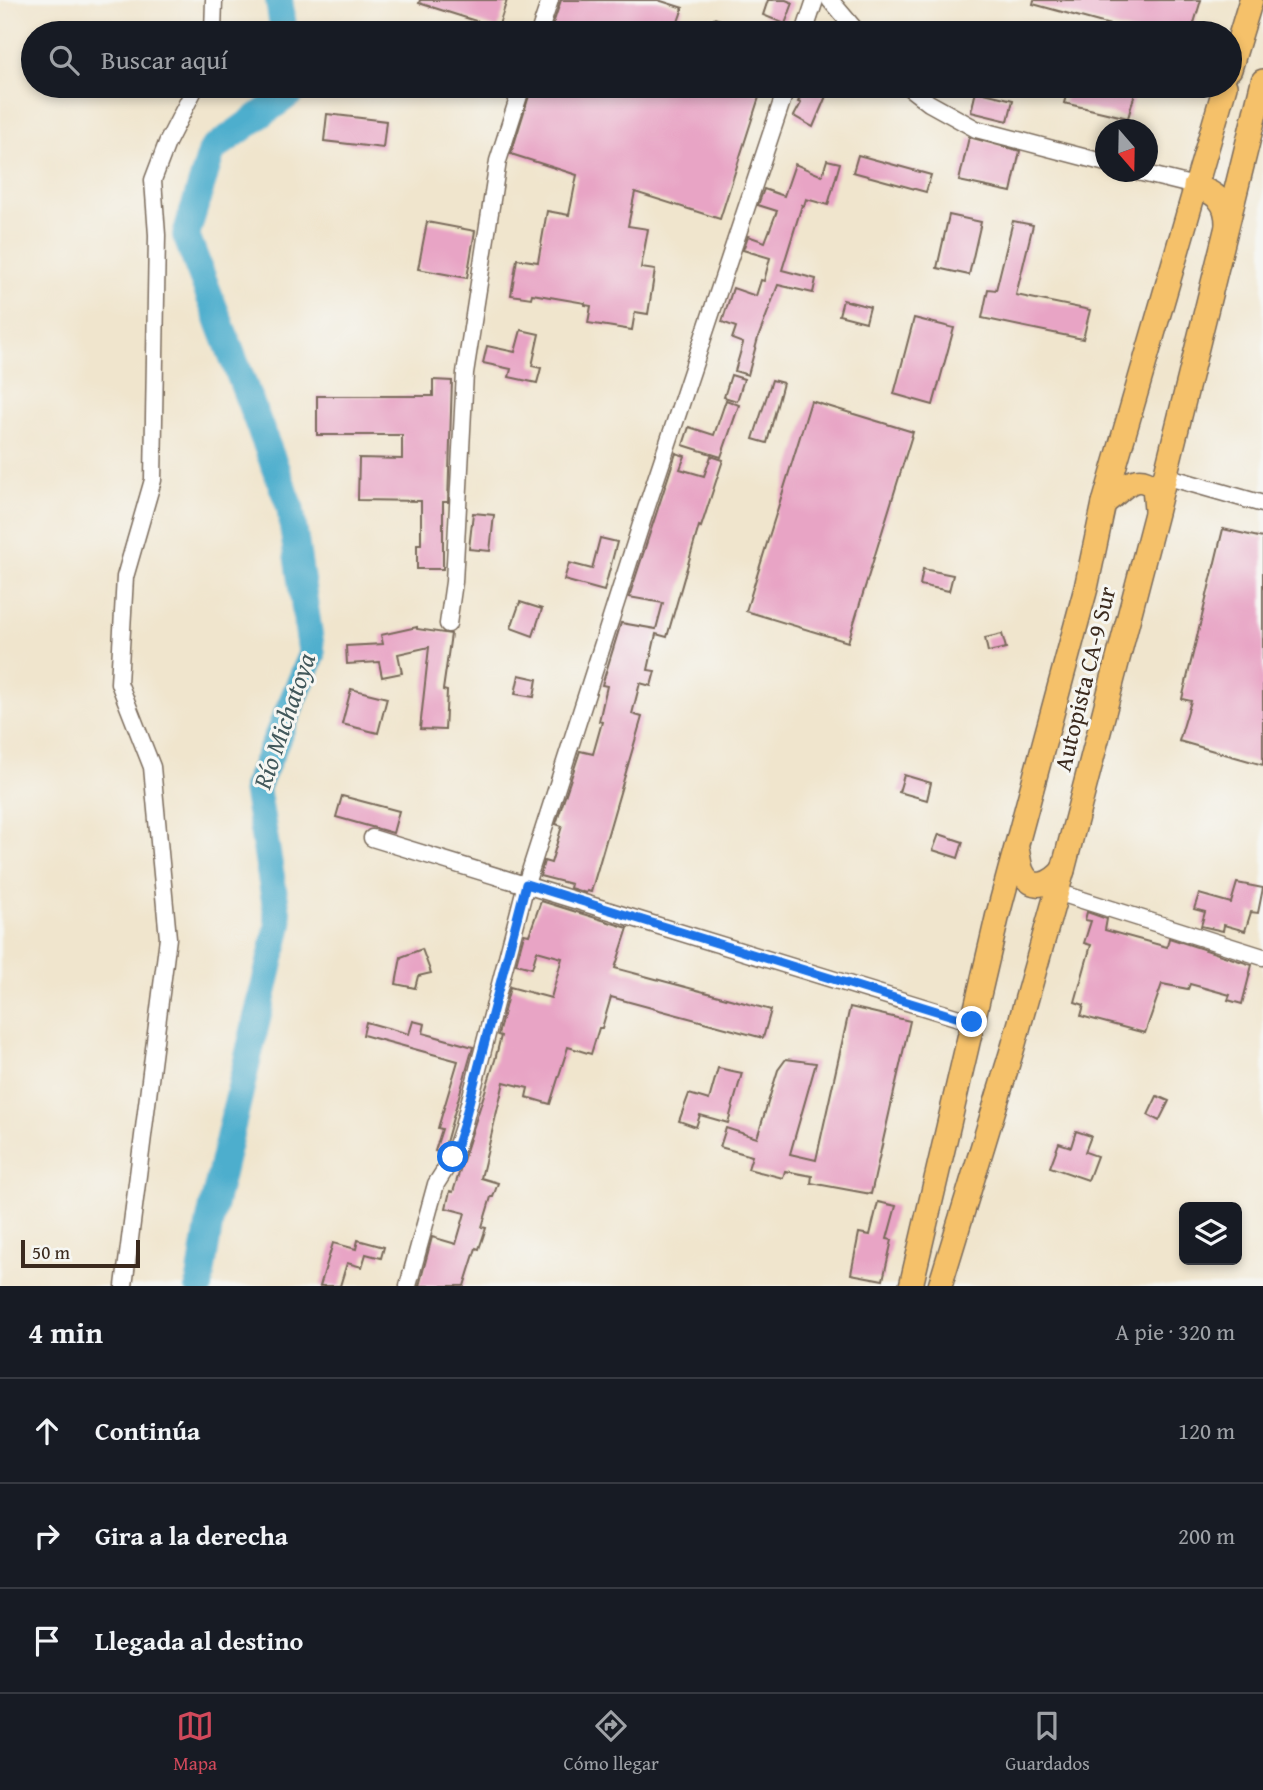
<!DOCTYPE html>
<html lang="es">
<meta charset="utf-8">
<style>
:root{--surface:#171b24;--page:#20242c;--text:#f1f3f6;--muted:#9ea1a6;--line:#363941;--accent:#d1495b}
body{margin:0;font-family:"Gentium Book Plus",serif;background:var(--page);color:var(--text)}
.controls{position:absolute;right:21px;bottom:21px;display:grid;overflow:hidden;border-radius:10px;box-shadow:0 4px 10px #0003}
.controls button{width:63px;height:63px;display:grid;place-items:center;padding:0;border:0;border-bottom:2px solid var(--line);background:var(--surface);color:var(--text);font:35px sans-serif}
.compass{position:absolute;left:1095px;top:119px;width:63px;height:63px;border-radius:50%;background:var(--surface);box-shadow:0 4px 10px #0003;rotate:160deg}
.scale{position:absolute;left:21px;bottom:18px;width:119px;box-sizing:border-box;padding-left:7px;border:4px solid #3b2a1e;border-top:0;font-size:19px;line-height:24px;white-space:nowrap;color:#3b2a1e;-webkit-text-stroke:5px #f6f6f2;paint-order:stroke}
.stop{position:absolute;width:21px;height:21px;margin:-16px;border:5px solid #1a73e8;border-radius:50%;background:#fff}
.stop.end{background:#1a73e8;border-color:#fff;box-shadow:0 2px 7px #0008}
.list{margin:0;padding:0;list-style:none}
h2{display:flex;justify-content:space-between;align-items:center;height:91px;margin:0;padding:0 28px;font-size:30px}
h2 small{font-size:23px;font-weight:400;color:var(--muted)}
.list li{display:grid;grid-template-columns:46px 1fr auto;gap:21px;align-items:center;box-sizing:border-box;height:105px;padding:0 28px;border-top:2px solid var(--line)}
.list b{display:block;font-size:26px;white-space:nowrap}
.list em{font-size:23px;font-style:normal;color:var(--muted)}
.icon{flex:none;width:38px;height:38px;fill:none;stroke:currentColor;stroke-width:2;stroke-linecap:round;stroke-linejoin:round}
.map{position:relative;flex:none;width:1263px;height:1286px;overflow:hidden}
.search{position:absolute;background:var(--surface);box-shadow:0 4px 10px #0003;left:21px;right:21px;top:21px;height:77px;display:flex;align-items:center;gap:18px;box-sizing:border-box;padding:0 24px;border-radius:38px;color:var(--muted);font-size:26px}
.sheet{height:406px;background:var(--surface)}
nav{display:flex;justify-content:space-around;align-items:center;box-sizing:border-box;height:98px;border-top:2px solid var(--line);background:var(--surface);font-size:19px;color:var(--muted)}
nav a{display:grid;justify-items:center;gap:4px}
nav .on{color:var(--accent)}
.map>svg:first-child{display:block}
.lines{fill:none;stroke-linecap:round;stroke-linejoin:round}
.river{stroke:#4eaecd;stroke-width:28}
.building{fill:#e8a4c5}
.minor-casing{stroke:#7a6b5b;stroke-width:19}
.highway-casing{stroke:#7a6b5b;stroke-width:26}
.minor{stroke:#fff;stroke-width:16}
.highway{stroke:#f5c16b;stroke-width:23}
.route{stroke:#1a73e8;stroke-width:9}
.labels{text-anchor:middle;stroke-width:6;stroke-linejoin:round;paint-order:stroke}
.street-label{font-size:24px;fill:#3b2a1e;stroke:#f6f6f2}
.water-label{font-size:26px;font-style:italic;fill:#42585b;stroke:#f6f6f2}
</style>
<div class="map">
<svg width="1263" height="1286" viewBox="0 0 1263 1286">
<rect width="100%" height="100%" fill="#f6f6f2"/>
<filter id="ink" filterUnits="userSpaceOnUse"><feTurbulence type="fractalNoise" baseFrequency=".0143" numOctaves="2"/><feDisplacementMap in="SourceGraphic" scale="14" xChannelSelector="R" yChannelSelector="G"/><feConvolveMatrix kernelMatrix="1 2 1 2 8 2 1 2 1" color-interpolation-filters="sRGB"/></filter>
<filter id="wash" filterUnits="userSpaceOnUse"><feTurbulence type="fractalNoise" baseFrequency=".00686" numOctaves="4" result="noise"/><feDisplacementMap in="SourceGraphic" scale="28" xChannelSelector="R" yChannelSelector="G"/><feGaussianBlur stdDeviation="1.57" result="paint"/><feColorMatrix in="noise" values="0 0 0 0 0 0 0 0 0 0 0 0 0 0 0 0 0 1.4 0 .05"/><feComposite in="paint" operator="in"/></filter>
<g filter="url(#wash)">
<rect width="100%" height="100%" fill="#f0e5cd"/>
<g class="lines">
<g class="river">
<polyline points="279,0 284,33"/>
<polyline points="199,1286 210,1220 279,924 256,788 312,655 290,506 186,235 212,150 292,92 291,86"/>
</g>
</g>
<g id="blocks">
<g class="building">
<polygon points="420,0 507,0 498,28 419,3"/>
<polygon points="561,0 658,0 683,8 674,33 550,33"/>
<polygon points="768,0 786,0 793,3 785,24 763,15"/>
<polygon points="1034,0 1201,0 1191,33 1139,33 1033,4"/>
<polygon points="714,18 754,30 753,33 709,33"/>
<polygon points="532,86 735,86 760,94 720,219 635,192 628,226 648,229 641,268 655,270 648,314 635,312 632,330 588,323 591,306 585,305 585,303 532,294 531,298 511,295 517,259 538,262 547,211 569,215 577,175 511,154"/>
<polygon points="1069,86 1137,86 1128,118 1064,103"/>
<polygon points="804,88 826,96 813,127 794,116 801,103 798,102"/>
<polygon points="976,91 1013,100 1008,121 971,112"/>
<polygon points="327,114 386,121 383,148 324,141"/>
<polygon points="969,137 1020,151 1011,192 959,181"/>
<polygon points="858,155 931,175 926,192 853,172"/>
<polygon points="827,160 840,163 828,205 806,199 804,206 802,205 782,270 816,279 813,293 778,285 758,338 748,375 735,371 743,343 732,339 736,327 722,322 733,288 756,296 761,280 764,281 770,258 743,250 748,236 765,242 777,211 758,205 764,189 784,196 795,164 822,176"/>
<polygon points="949,215 981,222 969,275 937,268"/>
<polygon points="1013,221 1033,225 1016,295 1090,310 1083,339 982,318 988,289 996,290"/>
<polygon points="427,222 475,231 467,278 418,269"/>
<polygon points="843,300 870,307 866,322 839,315"/>
<polygon points="914,318 954,328 933,405 894,394"/>
<polygon points="521,330 539,334 532,366 541,368 537,383 509,377 511,369 483,363 487,346 515,352"/>
<polygon points="731,375 744,379 737,401 724,397"/>
<polygon points="433,380 452,381 448,502 443,502 443,569 417,569 417,544 421,544 421,501 358,500 359,458 402,459 402,435 317,435 317,396 433,396"/>
<polygon points="772,380 783,383 767,443 753,439"/>
<polygon points="726,400 739,405 721,457 683,445 689,427 714,435"/>
<polygon points="811,401 913,432 848,642 746,611"/>
<polygon points="676,453 685,456 680,469 704,476 711,456 723,460 701,527 699,526 667,637 656,634 648,670 655,671 651,686 640,683 632,714 642,717 591,892 587,891 586,893 570,888 571,884 540,876 544,861 551,863 562,826 556,824 580,751 593,754 602,722 599,721 607,686 602,685 621,623 656,629 663,603 629,597"/>
<polygon points="473,513 494,515 490,551 469,549"/>
<polygon points="1223,529 1263,538 1263,765 1179,741 1191,701 1182,699"/>
<polygon points="600,538 617,542 604,591 564,580 569,563 592,569"/>
<polygon points="923,569 953,575 949,591 920,585"/>
<polygon points="520,602 542,609 533,636 511,628"/>
<polygon points="417,627 417,629 451,634 443,690 447,691 445,730 420,729 429,647 398,654 402,673 382,677 379,662 347,664 346,646 383,644 381,635"/>
<polygon points="1002,634 1006,648 988,652 985,638"/>
<polygon points="519,675 537,679 534,697 515,694"/>
<polygon points="351,689 387,698 378,733 342,724"/>
<polygon points="904,775 931,783 927,800 899,792"/>
<polygon points="342,796 399,811 393,833 336,817"/>
<polygon points="939,834 963,842 958,858 933,850"/>
<polygon points="1237,883 1263,888 1258,913 1251,912 1245,931 1224,925 1223,931 1201,926 1205,912 1194,909 1199,894 1231,903"/>
<polygon points="541,901 628,928 615,968 771,1010 763,1038 611,997 602,1028 599,1028 591,1054 568,1047 550,1104 526,1097 528,1088 504,1082 481,1178 498,1183 493,1197 491,1197 482,1227 486,1228 479,1249 476,1248 464,1286 419,1286 432,1237 456,1244 465,1213 446,1208 450,1191 453,1192 495,1060 501,1036 498,1035 510,987 551,998 562,958 537,951 532,968 516,964 524,934 529,935"/>
<polygon points="1087,912 1107,919 1105,930 1167,947 1169,938 1252,965 1242,1004 1228,1000 1230,995 1190,984 1188,989 1162,984 1145,1033 1081,1016 1084,1005 1075,1002 1091,945 1084,943 1091,921 1085,920"/>
<polygon points="422,949 431,973 418,976 415,988 396,984 401,957"/>
<polygon points="850,1007 910,1021 871,1194 811,1183 812,1176 785,1171 783,1178 748,1169 752,1156 720,1147 726,1128 757,1138 778,1070 786,1059 816,1063 790,1154 816,1160"/>
<polygon points="413,1021 425,1024 423,1033 473,1047 443,1153 435,1151 442,1129 438,1128 458,1061 363,1035 366,1022 409,1034"/>
<polygon points="718,1068 742,1073 728,1123 700,1115 696,1127 679,1121 689,1094 709,1100"/>
<polygon points="1157,1096 1169,1101 1159,1121 1148,1115"/>
<polygon points="1076,1131 1091,1136 1085,1152 1097,1156 1088,1180 1050,1167 1059,1143 1071,1147"/>
<polygon points="878,1202 896,1206 887,1239 892,1240 883,1280 851,1274 859,1233 870,1235"/>
<polygon points="358,1240 384,1247 381,1258 366,1254 362,1267 347,1263 340,1286 320,1286 333,1243 356,1249"/>
</g>
</g>
</g>
<g filter="url(#ink)">
<use href="#blocks" fill-opacity="0" stroke="#7a6b5b" stroke-width="2"/>
<g class="lines">
<g class="minor-casing">
<g id="minor">
<polyline points="830,0 858,33"/>
<polyline points="213,33 214,0"/>
<polyline points="539,33 550,0"/>
<polyline points="804,33 815,0"/>
<polyline points="907,86 929,103 976,129 1106,163"/>
<polyline points="1138,172 1195,186"/>
<polyline points="1165,476 1263,504"/>
<polyline points="448,624 454,582 465,373 498,161 522,86"/>
<polyline points="372,838 972,1022"/>
<polyline points="1057,892 1263,957"/>
<polyline points="124,1286 168,938 152,767 119,683 125,577 153,480 157,235 153,180 167,143 196,86"/>
<polyline points="408,1286 436,1184 453,1157 463,1127 526,884 646,509 787,86"/>
</g>
</g>
<g class="highway-casing">
<g id="highway">
<polyline points="1230,69 1251,0"/>
<path d="M1195,186c20,7 32,14 32,38"/>
<path d="M1104,503c17,-10 29,-34 50,-16l2,23"/>
<path d="M1017,849c2,7 2,15 5,22 10,23 30,12 41,-1"/>
<polyline points="911,1286 998,914 1086,588 1104,503 1225,86"/>
<polyline points="940,1286 1013,1047 1063,870 1156,513 1263,81"/>
</g>
</g>
<use href="#minor" class="minor"/>
<use href="#highway" class="highway"/>
</g>
</g>
<g class="lines" filter="url(#ink)">
<polyline class="route" points="453,1157 463,1126 526,884 972,1022"/>
</g>
<g class="labels">
<g class="street-label">
<text transform="translate(1085 679) rotate(-76)" y="8">Autopista CA-9 Sur</text>
</g>
<g class="water-label">
<text transform="translate(284 721) rotate(-71)" y="9">Río Michatoya</text>
</g>
</g>
</svg>
<div class="controls">
<button><svg class="icon" aria-label="layers" viewBox="0 0 24 24"><path d="M12 4l9 5-9 5-9-5zM3 14l9 5 9-5"/></svg></button>
</div>
<svg class="compass" viewBox="-18 -18 36 36"><path d="M0-13l5 13h-10z" fill="#e53935"/><path d="M0 13l5-13h-10z" fill="#9ea1a6"/></svg>
<div class="scale">50 m</div>
<div class="stop" style="left:453px;top:1157px"></div>
<div class="stop end" style="left:972px;top:1022px"></div>
<div class="search"><svg class="icon" aria-label="search" viewBox="0 0 24 24"><circle cx="10" cy="10" r="6"/><path d="M15 15l6 6"/></svg>Buscar aquí</div>
</div>
<section class="sheet">
<h2>4 min<small>A pie · 320 m</small></h2>
<ul class="list">
<li><svg class="icon" aria-label="ahead" viewBox="0 0 24 24"><path d="M12 20V5M6 11l6-6 6 6"/></svg><div><b>Continúa</b></div><em>120 m</em></li>
<li><svg class="icon" aria-label="right" viewBox="0 0 24 24"><path d="M7 20v-9h11M14 6l5 5-5 5"/></svg><div><b>Gira a la derecha</b></div><em>200 m</em></li>
<li><svg class="icon" aria-label="arrive" viewBox="0 0 24 24"><path d="M6 21V4h12l-3 4 3 4H6"/></svg><div><b>Llegada al destino</b></div></li>
</ul>
</section>
<nav>
<a class="on"><svg class="icon" aria-label="map" viewBox="0 0 24 24"><path d="M3 6l6-2 6 2 6-2v14l-6 2-6-2-6 2zM9 4v14M15 6v14"/></svg>Mapa</a>
<a><svg class="icon" aria-label="directions" viewBox="0 0 24 24"><path d="M12 3l9 9-9 9-9-9zM9 14v-3h6M13 9l2 2-2 2"/></svg>Cómo llegar</a>
<a><svg class="icon" aria-label="saved" viewBox="0 0 24 24"><path d="M7 4h10v16l-5-4-5 4z"/></svg>Guardados</a>
</nav>
